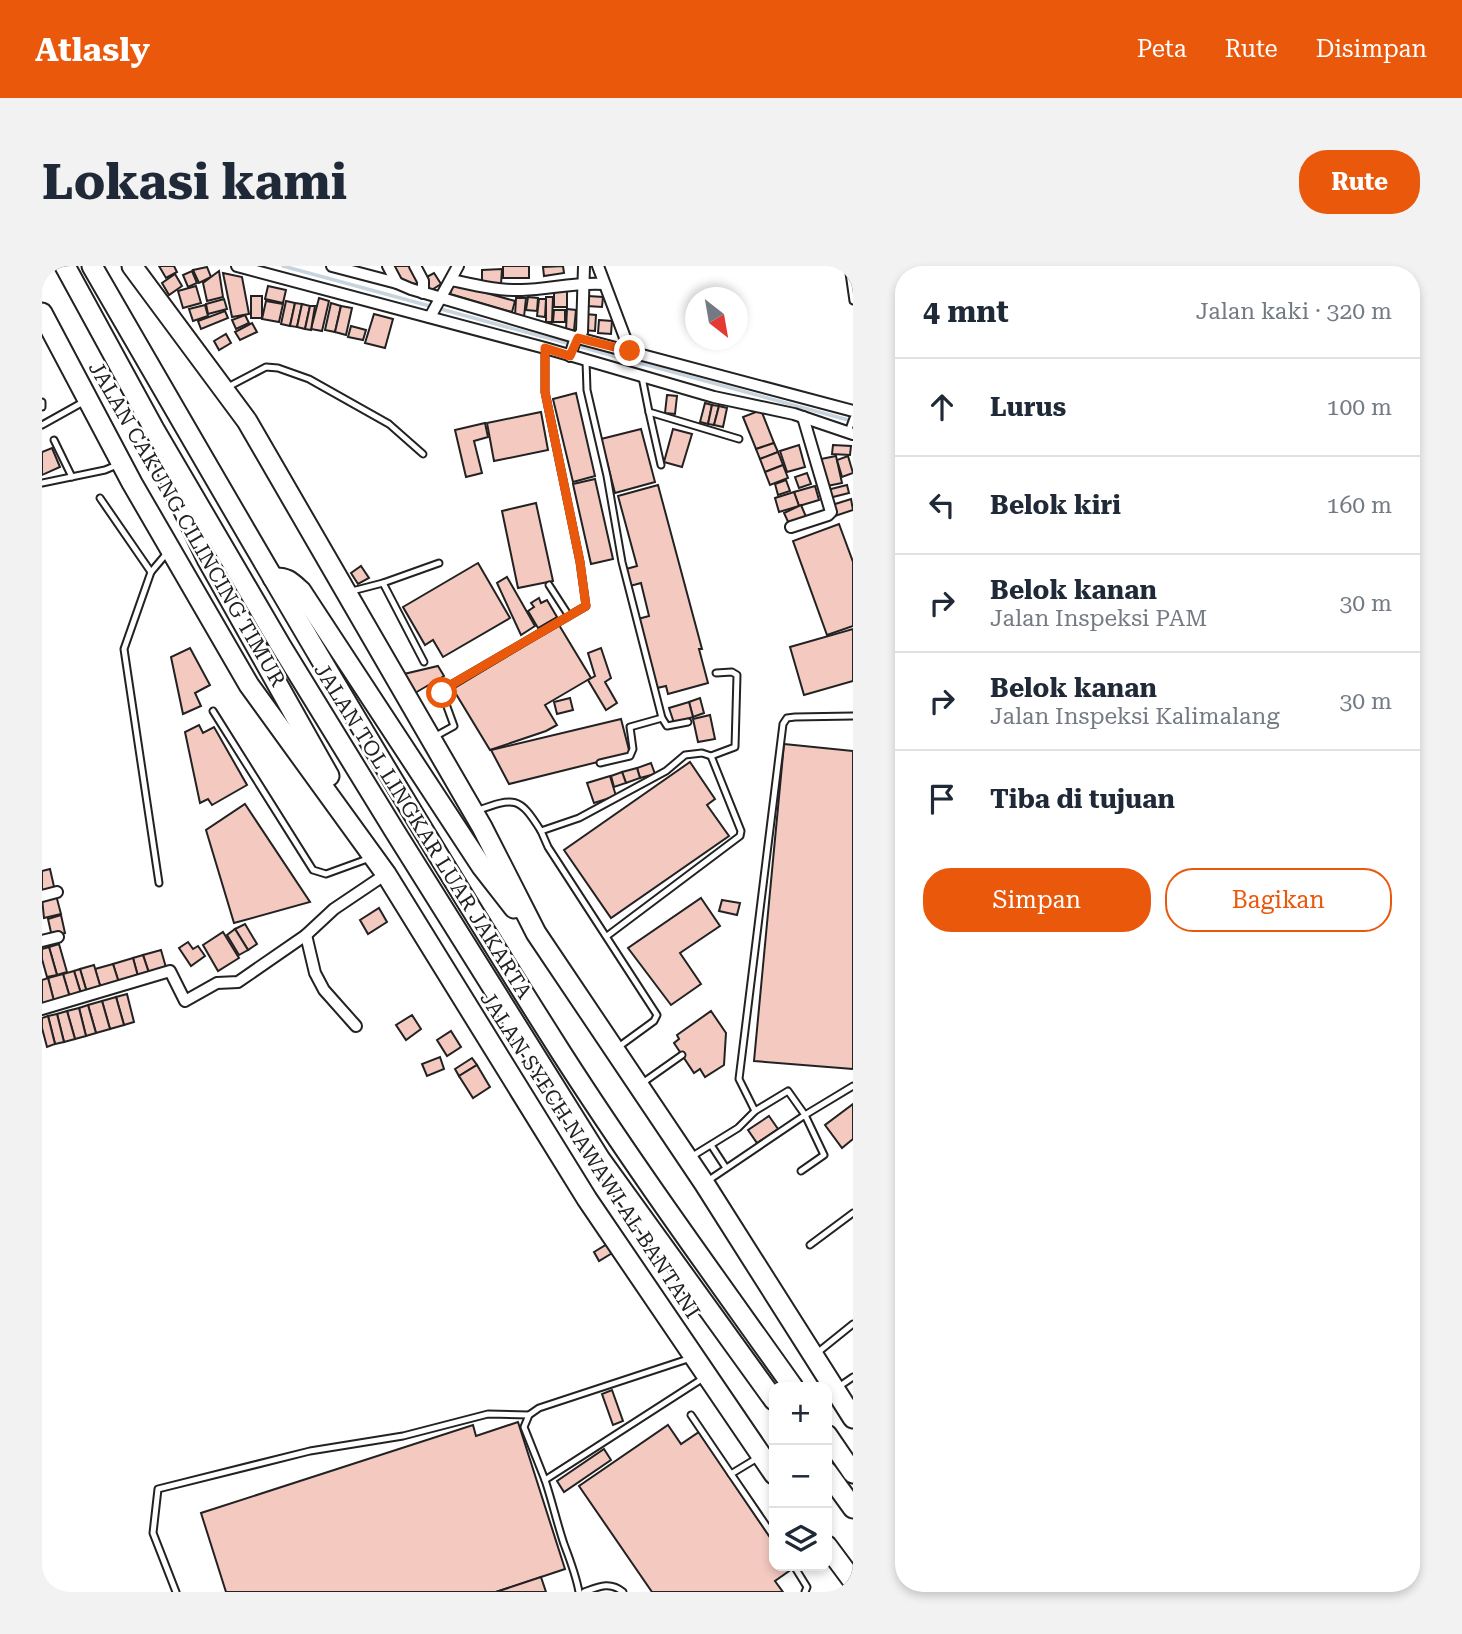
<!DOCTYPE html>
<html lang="id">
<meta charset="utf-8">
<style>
:root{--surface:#fff;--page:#f2f2f3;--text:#1f2937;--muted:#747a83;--line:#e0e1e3;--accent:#ea580c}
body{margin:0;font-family:"Roboto Serif",serif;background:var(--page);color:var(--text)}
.controls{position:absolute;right:21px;bottom:21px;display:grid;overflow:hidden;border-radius:14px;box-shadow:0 4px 10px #0003}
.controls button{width:63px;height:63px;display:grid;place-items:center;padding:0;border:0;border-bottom:2px solid var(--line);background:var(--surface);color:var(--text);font:35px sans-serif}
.compass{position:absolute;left:643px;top:21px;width:63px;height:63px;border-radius:50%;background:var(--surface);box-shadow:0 4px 10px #0003;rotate:149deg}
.stop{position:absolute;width:21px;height:21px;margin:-16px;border:5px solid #ea580c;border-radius:50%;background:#fff}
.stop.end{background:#ea580c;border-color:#fff;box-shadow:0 2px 7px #0008}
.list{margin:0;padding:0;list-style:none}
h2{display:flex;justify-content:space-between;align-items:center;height:91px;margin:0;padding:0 28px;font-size:30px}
h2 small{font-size:23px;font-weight:400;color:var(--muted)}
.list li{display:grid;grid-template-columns:46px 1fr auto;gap:21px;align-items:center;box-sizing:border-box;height:98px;padding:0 28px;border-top:2px solid var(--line)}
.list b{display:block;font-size:26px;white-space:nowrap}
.list p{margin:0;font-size:23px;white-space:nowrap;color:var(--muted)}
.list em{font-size:23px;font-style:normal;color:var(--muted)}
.actions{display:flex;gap:14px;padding:21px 28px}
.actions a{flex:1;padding:16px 0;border:2px solid var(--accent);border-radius:28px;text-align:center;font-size:24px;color:var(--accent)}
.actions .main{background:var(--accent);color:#fff}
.icon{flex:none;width:38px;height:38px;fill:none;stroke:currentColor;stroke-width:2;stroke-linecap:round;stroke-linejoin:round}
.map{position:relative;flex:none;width:811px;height:1326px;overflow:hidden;border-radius:28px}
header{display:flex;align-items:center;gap:42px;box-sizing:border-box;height:98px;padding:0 35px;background:var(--accent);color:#fff}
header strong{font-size:33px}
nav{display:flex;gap:38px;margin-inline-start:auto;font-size:24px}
.intro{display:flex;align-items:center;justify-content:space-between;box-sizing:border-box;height:168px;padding:0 42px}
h1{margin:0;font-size:49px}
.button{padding:18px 32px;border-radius:28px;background:var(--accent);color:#fff;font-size:24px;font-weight:700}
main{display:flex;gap:42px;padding:0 42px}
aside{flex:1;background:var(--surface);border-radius:28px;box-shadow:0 4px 10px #0003}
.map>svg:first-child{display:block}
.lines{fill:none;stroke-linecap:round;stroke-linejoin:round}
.stream{stroke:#c7d3dd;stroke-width:3.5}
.building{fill:#f3c9c0;stroke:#222;stroke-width:2}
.lane-casing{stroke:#222;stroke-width:9}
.street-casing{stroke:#222;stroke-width:14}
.highway-casing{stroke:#222;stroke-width:23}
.lane{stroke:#fff;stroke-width:5}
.street{stroke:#fff;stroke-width:10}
.highway{stroke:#fff;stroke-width:19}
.route{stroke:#ea580c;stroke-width:9}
.labels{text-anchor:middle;stroke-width:5;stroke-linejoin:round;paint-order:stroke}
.street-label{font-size:21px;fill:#222;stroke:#fff}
</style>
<header>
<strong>Atlasly</strong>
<nav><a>Peta</a><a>Rute</a><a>Disimpan</a></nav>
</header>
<div class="intro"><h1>Lokasi kami</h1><a class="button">Rute</a></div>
<main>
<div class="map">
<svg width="811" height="1326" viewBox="0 0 811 1326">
<rect width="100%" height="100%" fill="#fff"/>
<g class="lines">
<polyline class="stream" points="241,0 810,155"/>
</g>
<g class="building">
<polygon points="117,0 132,0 135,6 124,12"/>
<polygon points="348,0 369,0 379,18 357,17"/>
<rect x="461" y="0" width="26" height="12"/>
<polygon points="521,0 522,7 502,10 501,1"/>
<polygon points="165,1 169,11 157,17 151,4"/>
<polygon points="460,3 459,18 440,18 440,4"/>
<polygon points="150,5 155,17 146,21 141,9"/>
<polygon points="177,5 181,31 165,35 161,17"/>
<polygon points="181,7 200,11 207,48 190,51"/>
<polygon points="392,7 399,18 388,25 381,13"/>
<polygon points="133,8 140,20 127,29 120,17"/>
<polygon points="412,18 473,35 470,46 408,28"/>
<polygon points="154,20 159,37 141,42 136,25"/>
<polygon points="226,20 244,24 241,37 223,33"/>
<rect x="512" y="25" width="13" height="16"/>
<rect x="209" y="30" width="11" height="22"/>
<polygon points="546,30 561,31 560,41 545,40"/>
<polygon points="486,31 496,32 495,45 484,44"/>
<polygon points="504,31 511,31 510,56 504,56"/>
<polygon points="277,32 287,35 280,65 269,63"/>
<polygon points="474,32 484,32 482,51 473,50"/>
<polygon points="182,33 185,43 166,48 164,38"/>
<polygon points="497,33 504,33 503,51 495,50"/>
<polygon points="224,35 241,38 237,56 220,53"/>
<polygon points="244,35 253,37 248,60 239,58"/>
<polygon points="253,37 260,38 255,61 248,60"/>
<polygon points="289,37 299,40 293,66 283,64"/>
<polygon points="260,38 268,40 263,63 255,61"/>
<polygon points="163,39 166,50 151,55 147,43"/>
<polygon points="268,40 273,40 269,64 263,63"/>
<polygon points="299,40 310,42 304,69 293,66"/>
<polygon points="525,43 534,44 532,64 524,64"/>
<polygon points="512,44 523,44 523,56 511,56"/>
<polygon points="183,45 186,52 159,63 156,55"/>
<polygon points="332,48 351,53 343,82 323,77"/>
<polygon points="543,48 554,49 553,65 541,64"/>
<polygon points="203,49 207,57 194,63 190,54"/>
<polygon points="557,54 570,55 569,68 556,67"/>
<polygon points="210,57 215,66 198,74 193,66"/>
<polygon points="309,60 324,64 321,74 306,71"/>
<polygon points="184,68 189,77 177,84 172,75"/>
<polygon points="534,127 553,210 531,216 511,133"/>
<polygon points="625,129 635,130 633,148 623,147"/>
<polygon points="663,137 670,139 666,158 658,156"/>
<polygon points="670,139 677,140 672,159 666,158"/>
<polygon points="677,140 685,142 681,161 672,159"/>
<polygon points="719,144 732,177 714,183 701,151"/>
<polygon points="499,146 506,184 452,195 445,157"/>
<polygon points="443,157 446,171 432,175 440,207 424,211 413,164"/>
<polygon points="599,163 613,216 573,227 559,173"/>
<polygon points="631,163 650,168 640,201 622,196"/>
<polygon points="732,177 736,186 718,193 714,183"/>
<polygon points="757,179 763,201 745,206 738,185"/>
<polygon points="791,179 809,180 808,189 790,188"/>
<polygon points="10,182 18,201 0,209 0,186"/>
<polygon points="736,186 741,199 723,206 718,193"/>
<polygon points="794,190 800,217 785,220 779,193"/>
<polygon points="806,190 811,207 800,211 795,194"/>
<polygon points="741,199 746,212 728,219 723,206"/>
<polygon points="765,207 769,218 757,222 753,211"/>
<polygon points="553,213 571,293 549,298 531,218"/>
<polygon points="744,214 748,225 736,229 733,218"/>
<polygon points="616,219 660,383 657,383 666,417 626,428 624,420 615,422 596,353 607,350 599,317 588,320 584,303 595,300 576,230"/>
<polygon points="805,219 807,227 787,232 785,224"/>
<polygon points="773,220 777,234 757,240 752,226"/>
<polygon points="752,226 757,240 737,246 733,232"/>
<polygon points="809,233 811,244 793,250 790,239"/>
<polygon points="494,237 511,315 476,322 460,245"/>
<polygon points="759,239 765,253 748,260 742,247"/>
<polygon points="797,258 811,296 811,360 785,369 751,275"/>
<polygon points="436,297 468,352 401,391 391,374 383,379 361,341"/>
<polygon points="319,300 327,312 316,318 309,307"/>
<polygon points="465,311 493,360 479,369 455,317"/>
<polygon points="497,332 499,337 505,334 515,351 496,362 486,345 492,341 489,337"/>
<polygon points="517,359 549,412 503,439 515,459 504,465 448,484 411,423"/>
<polygon points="811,363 811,415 762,429 748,381"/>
<polygon points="148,382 168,419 153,427 159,440 141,448 129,391"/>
<polygon points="559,382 569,412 563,416 575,437 564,444 546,414 553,410 546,387"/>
<polygon points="396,400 402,410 373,427 362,408"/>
<polygon points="528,432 531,444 515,448 512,436"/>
<polygon points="658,432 662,447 651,451 647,436"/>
<polygon points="647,436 651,451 632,457 627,442"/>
<polygon points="668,449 673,473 656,476 651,453"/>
<polygon points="579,453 588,488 467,518 449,484"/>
<polygon points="157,459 161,467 172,461 205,519 170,539 166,533 158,537 143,466"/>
<polygon points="742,478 811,485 811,803 712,795"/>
<polygon points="648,496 673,533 665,539 687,570 569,652 522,584"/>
<polygon points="609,497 613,508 598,512 595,502"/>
<polygon points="595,502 598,512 584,517 580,506"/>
<polygon points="580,506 584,517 572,521 569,510"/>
<polygon points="568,510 574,530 552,537 545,517"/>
<polygon points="203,538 268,636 192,657 164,564"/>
<polygon points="8,603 13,625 0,628 0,605"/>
<polygon points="14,629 19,648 2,652 0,632"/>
<polygon points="659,632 678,660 638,687 659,718 629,739 586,682"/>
<polygon points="680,634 698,637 695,649 677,645"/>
<polygon points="337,642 345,656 326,668 318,654"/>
<polygon points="19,649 23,667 10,671 6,653"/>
<polygon points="203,658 215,678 206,684 193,663"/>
<polygon points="193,663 206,684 197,689 185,669"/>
<polygon points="181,666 197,692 176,705 161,679"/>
<polygon points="146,676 151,683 156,680 163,690 149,700 137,682"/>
<polygon points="17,678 25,706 15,709 7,681"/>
<polygon points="7,681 15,709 5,711 0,693 0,683"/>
<polygon points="119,684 125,705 108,710 101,689"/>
<polygon points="101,689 108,710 97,714 91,692"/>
<polygon points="91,692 97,714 78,720 71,698"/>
<polygon points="71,698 78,720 60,726 53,703"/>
<polygon points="52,699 60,726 46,730 38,703"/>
<polygon points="38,703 46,730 40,731 32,705"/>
<polygon points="32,705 40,731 29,735 21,708"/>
<polygon points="21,708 29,735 13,739 6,712"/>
<polygon points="6,712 13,739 0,742 0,714"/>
<polygon points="85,728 92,756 82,759 74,731"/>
<polygon points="74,731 82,759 68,763 60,735"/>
<polygon points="60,735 68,763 54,767 46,739"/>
<polygon points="46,739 54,767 44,770 37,742"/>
<polygon points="37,742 44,770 33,773 25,745"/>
<polygon points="25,745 33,773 22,776 15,748"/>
<polygon points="669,745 684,767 682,799 663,811 658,803 652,807 632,777 637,773 635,769"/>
<polygon points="15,748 22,776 13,778 6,750"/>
<polygon points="370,749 379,763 364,774 354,759"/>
<polygon points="6,750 13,778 5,781 0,762 0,752"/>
<polygon points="409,765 419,781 405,790 395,774"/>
<polygon points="398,791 402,803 385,810 380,798"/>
<polygon points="430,792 435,799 417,810 413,803"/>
<polygon points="435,799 448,821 431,832 417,810"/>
<polygon points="811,838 811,873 800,882 783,859"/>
<polygon points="727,850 736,863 715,877 706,864"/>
<polygon points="567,977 572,986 557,995 552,986"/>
<polygon points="570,1124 581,1155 571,1159 560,1128"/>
<polygon points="476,1156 523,1303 454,1326 184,1326 159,1247 431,1159 434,1170"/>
<polygon points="626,1159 639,1178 657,1166 732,1277 732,1300 748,1300 750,1303 733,1315 741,1326 610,1326 537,1220"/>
<polygon points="562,1183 569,1194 522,1226 515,1215"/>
<polygon points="499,1311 504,1326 454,1326"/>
</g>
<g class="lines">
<g class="lane-casing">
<g id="lane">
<polyline points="806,0 811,35"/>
<polyline points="544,95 545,124 565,210 580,296 620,452 625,460 646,456"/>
<polyline points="600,111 607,146 697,173"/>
<polyline points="184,122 224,101 236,102 267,113 347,158 381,188"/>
<polyline points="0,136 0,141"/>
<polyline points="607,146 619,199"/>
<polyline points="0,159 43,135"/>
<polyline points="806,166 811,152"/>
<polyline points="12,174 30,211"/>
<polyline points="0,217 63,204 75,199"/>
<polyline points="58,232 109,306"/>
<polyline points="341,317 382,396"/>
<polyline points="507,319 527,350"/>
<polyline points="310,325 341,317 397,297"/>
<polyline points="171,445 271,604 284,608 328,592"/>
<polyline points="392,471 412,460 400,427 402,423 544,340 538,296 503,126 503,82"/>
<polyline points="558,497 588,490 591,483 588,461 620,452"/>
<path d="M434,545c39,-14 43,-15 65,20"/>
<polyline points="117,617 82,383 109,306 125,287"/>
<polyline points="565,670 698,570 699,565 669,490"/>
<polyline points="575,782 612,755 615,749 506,581 499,565 537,552 624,505 643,489 660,487 669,490 693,481 695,409 690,406 674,407"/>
<polyline points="599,818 640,789"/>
<polyline points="713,845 697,813 741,458 745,452 753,451 811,450"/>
<polyline points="669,879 684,902"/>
<polyline points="649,891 696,862 713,845 746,825 763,849 782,889 759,905"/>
<polyline points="664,916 763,849 811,820"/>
<polyline points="768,979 811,947"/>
<polyline points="775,1087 811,1058"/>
<polyline points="795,1122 811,1111"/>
<polyline points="649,1149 689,1208"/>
<polyline points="717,1191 689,1208 732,1271"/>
<polyline points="503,1214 482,1161 487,1149 497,1142 649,1092"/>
<polyline points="752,1300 765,1321 763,1326"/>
<polyline points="134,1326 111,1267 116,1223 268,1185 361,1170 446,1148 487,1149"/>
<path d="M537,1326c-3,-17 -9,-32 -15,-48 -7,-21 -12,-43 -19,-64l160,-103"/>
<path d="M542,1326c14,-5 26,-11 39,0"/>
</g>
</g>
<g class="street-casing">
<g id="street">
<polyline points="195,0 503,82 672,131 752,148 811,168"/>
<polyline points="290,0 355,17 369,23 536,72 811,145"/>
<polyline points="346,0 355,17"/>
<polyline points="373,0 381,15 381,27"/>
<polyline points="556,0 588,85"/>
<path d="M410,14c23,5 47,11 70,10 28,-1 54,-8 82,-6"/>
<polyline points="388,51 416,0"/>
<polyline points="528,90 533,74 540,66 542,0"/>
<polyline points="749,261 786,249 789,246 761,151"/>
<polyline points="0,630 15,626"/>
<polyline points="264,669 273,707 282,724 314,760"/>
<polyline points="0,675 16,671"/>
<polyline points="0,743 128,705 143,735 175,717 196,716 264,669 292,643 344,608"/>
</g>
</g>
<g class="highway-casing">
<g id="highway">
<polyline points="23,0 112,163 239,380 352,564 558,893 732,1134"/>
<path d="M50,0c153,265 306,530 470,788 73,114 153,223 231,333"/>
<polyline points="90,0 205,155 440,561 494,667 662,917 811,1152"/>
<polyline points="0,47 90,217 207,419 344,608 545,933 732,1208"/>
<polyline points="124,199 131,222 165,293 287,510"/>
<path d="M231,312c14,-1 18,4 28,13l181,276 32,41"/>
<polyline points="785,1169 811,1207"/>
<polyline points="785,1206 811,1242"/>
<polyline points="785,1280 811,1315"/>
</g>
</g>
<use href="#lane" class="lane"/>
<use href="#street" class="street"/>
<use href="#highway" class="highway"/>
</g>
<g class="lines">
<polyline class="route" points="400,427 402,423 544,340 538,296 503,126 503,82 528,90 536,72 588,85"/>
</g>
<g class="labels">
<g class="street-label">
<text transform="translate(145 258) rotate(60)" y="7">JALAN CAKUNG CILINCING TIMUR</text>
<text transform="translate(381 565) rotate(58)" y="7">JALAN TOL LINGKAR LUAR JAKARTA</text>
<text transform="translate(548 889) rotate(57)" y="7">JALAN SYECH NAWAWI AL BANTANI</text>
</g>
</g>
</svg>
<div class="controls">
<button>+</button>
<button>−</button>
<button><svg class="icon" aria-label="layers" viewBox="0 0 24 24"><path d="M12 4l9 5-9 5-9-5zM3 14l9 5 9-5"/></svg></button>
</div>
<svg class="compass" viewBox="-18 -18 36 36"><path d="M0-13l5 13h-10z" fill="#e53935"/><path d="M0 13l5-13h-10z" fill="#747a83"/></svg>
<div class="stop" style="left:400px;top:427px"></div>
<div class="stop end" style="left:588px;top:85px"></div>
</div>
<aside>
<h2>4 mnt<small>Jalan kaki · 320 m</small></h2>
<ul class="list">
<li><svg class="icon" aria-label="ahead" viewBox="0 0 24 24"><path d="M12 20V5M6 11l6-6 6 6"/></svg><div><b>Lurus</b></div><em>100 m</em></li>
<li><svg class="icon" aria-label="left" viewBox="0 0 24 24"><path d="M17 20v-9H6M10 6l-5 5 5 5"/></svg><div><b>Belok kiri</b></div><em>160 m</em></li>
<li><svg class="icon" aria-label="right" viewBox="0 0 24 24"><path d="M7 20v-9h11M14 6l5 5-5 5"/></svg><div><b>Belok kanan</b><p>Jalan Inspeksi PAM</p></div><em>30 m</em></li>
<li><svg class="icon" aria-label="right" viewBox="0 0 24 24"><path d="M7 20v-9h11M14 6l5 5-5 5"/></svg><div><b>Belok kanan</b><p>Jalan Inspeksi Kalimalang</p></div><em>30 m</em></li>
<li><svg class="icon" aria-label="arrive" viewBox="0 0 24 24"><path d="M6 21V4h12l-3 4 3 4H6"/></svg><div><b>Tiba di tujuan</b></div></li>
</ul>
<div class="actions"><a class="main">Simpan</a><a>Bagikan</a></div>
</aside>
</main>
